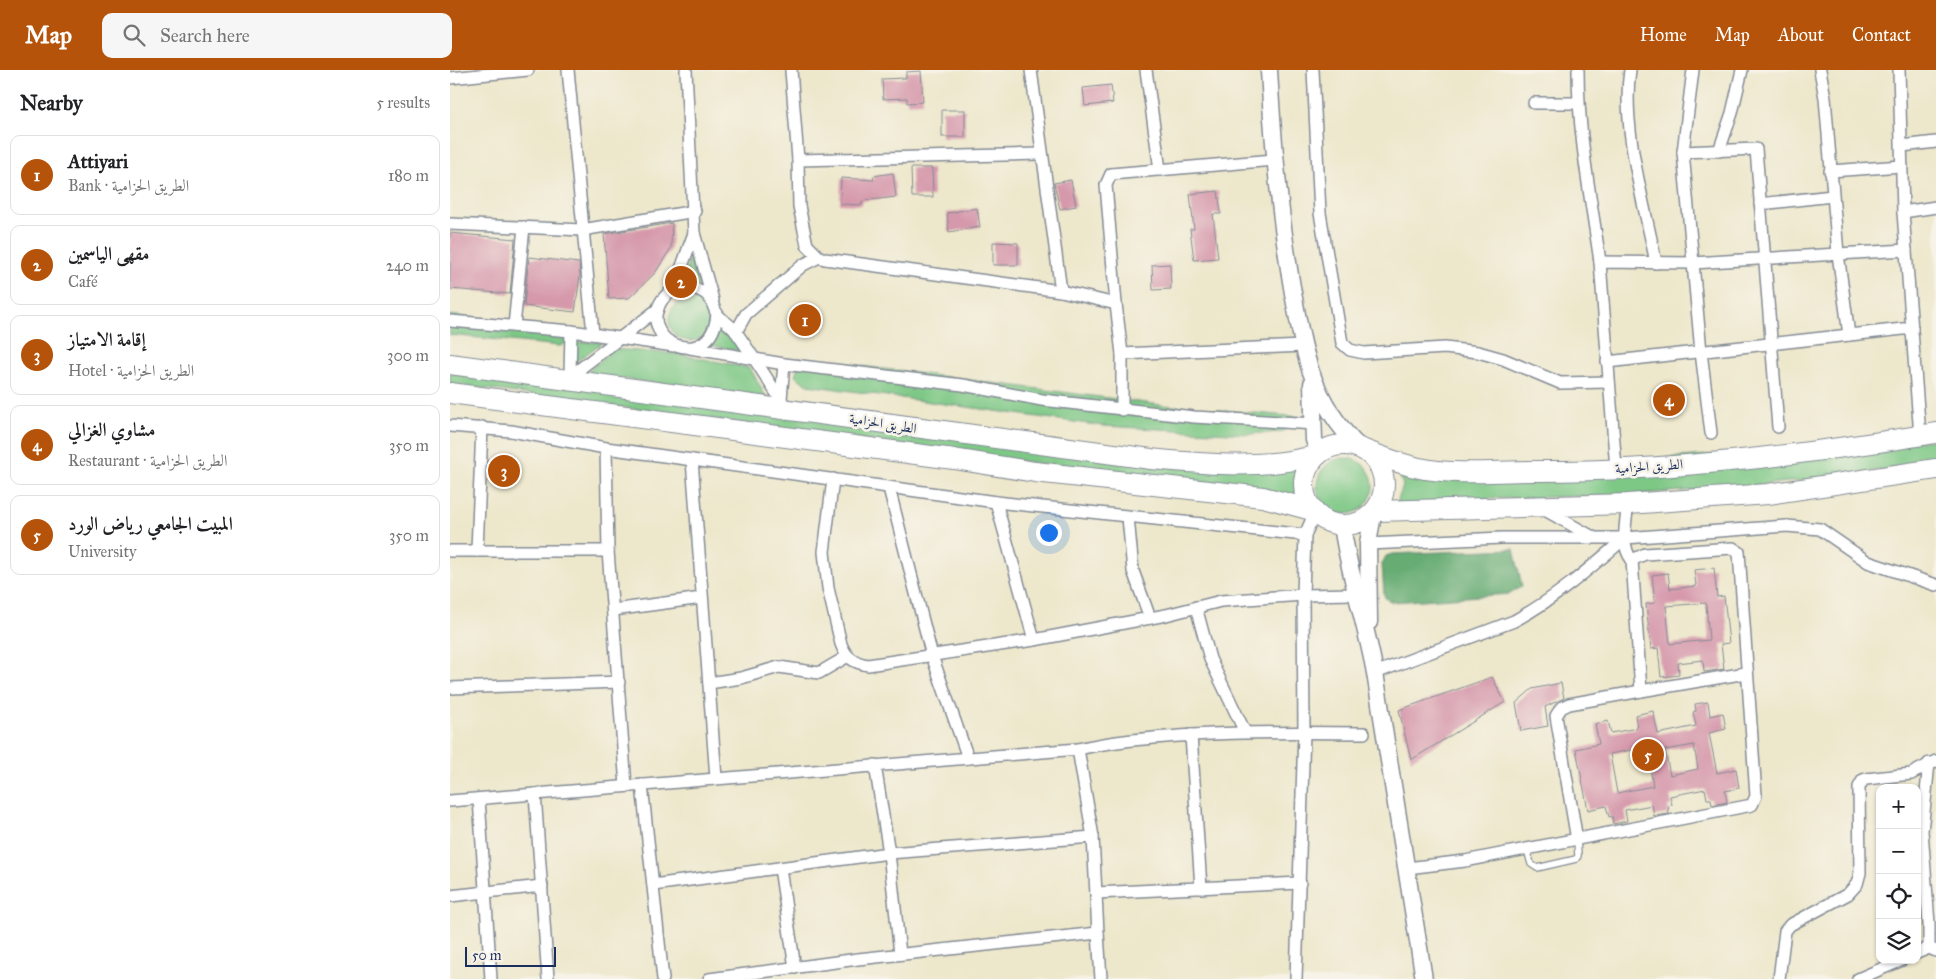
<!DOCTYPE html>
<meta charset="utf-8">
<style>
:root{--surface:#fff;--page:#f6f6f6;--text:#202124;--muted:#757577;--line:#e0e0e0;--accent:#b45309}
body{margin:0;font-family:"IM FELL Great Primer",Amiri,serif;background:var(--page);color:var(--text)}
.controls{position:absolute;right:15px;bottom:15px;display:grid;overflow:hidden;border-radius:10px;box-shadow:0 1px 4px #0004}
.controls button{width:45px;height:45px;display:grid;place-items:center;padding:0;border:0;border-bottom:1px solid var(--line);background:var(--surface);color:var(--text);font:25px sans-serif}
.scale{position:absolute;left:15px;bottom:12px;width:91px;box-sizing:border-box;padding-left:5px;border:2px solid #1b2f5e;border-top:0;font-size:14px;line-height:18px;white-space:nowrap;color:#1b2f5e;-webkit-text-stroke:4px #f7f3e8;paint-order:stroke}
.you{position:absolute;left:598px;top:462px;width:18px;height:18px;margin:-12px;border:4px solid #fff;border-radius:50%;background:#1a73e8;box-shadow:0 0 0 8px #1a73e833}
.badge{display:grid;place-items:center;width:32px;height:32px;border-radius:50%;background:var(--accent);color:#fff;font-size:16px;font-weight:700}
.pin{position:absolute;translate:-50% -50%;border:2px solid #fff;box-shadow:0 1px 5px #0006}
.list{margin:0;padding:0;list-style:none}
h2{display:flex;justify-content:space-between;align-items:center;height:65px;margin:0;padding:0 20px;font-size:21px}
h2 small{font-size:16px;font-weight:400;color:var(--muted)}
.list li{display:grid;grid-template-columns:32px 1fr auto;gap:15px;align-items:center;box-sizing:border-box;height:80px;margin:0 10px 10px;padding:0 10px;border:1px solid var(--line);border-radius:10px}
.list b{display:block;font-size:19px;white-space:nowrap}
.list p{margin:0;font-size:16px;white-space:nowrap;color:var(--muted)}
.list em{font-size:16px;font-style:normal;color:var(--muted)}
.icon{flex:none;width:28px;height:28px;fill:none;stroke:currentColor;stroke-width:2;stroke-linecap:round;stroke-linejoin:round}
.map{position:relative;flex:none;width:1486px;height:909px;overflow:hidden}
header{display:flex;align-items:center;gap:30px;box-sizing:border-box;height:70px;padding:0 25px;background:var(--accent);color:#fff}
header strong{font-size:24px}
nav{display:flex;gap:28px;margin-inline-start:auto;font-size:18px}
.search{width:350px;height:45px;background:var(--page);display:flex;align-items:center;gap:12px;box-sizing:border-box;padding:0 18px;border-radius:10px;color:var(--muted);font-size:19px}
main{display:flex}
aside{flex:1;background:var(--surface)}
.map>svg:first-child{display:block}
.green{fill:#7ec886;stroke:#4c7c72}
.forest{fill:#66ac73;stroke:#406e68}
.building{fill:#d699ac;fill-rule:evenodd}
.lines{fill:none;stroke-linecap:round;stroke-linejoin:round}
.lane-casing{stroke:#848b94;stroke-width:8}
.street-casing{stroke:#848b94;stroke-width:14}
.secondary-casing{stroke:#848b94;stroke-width:19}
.highway-casing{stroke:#848b94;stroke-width:22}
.lane{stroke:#fff;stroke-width:5.5}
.street{stroke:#fff;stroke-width:11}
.secondary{stroke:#fff;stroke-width:16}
.highway{stroke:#fff;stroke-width:20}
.labels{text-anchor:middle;stroke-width:5;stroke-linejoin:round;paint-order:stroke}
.street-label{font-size:14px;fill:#1b2f5e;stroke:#f7f3e8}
</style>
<header>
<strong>Map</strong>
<div class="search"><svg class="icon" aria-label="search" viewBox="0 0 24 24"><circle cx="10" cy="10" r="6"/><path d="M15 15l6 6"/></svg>Search here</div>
<nav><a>Home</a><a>Map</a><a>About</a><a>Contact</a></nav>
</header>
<main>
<aside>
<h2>Nearby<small>5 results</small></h2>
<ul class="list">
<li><span class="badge">1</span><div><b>Attiyari</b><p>Bank · الطريق الحزامية</p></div><em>180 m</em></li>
<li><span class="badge">2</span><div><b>مقهى الياسمين</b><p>Café</p></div><em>240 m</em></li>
<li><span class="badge">3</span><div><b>إقامة الامتياز</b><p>Hotel · الطريق الحزامية</p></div><em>300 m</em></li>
<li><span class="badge">4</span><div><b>مشاوي الغزالي</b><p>Restaurant · الطريق الحزامية</p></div><em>350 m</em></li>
<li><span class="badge">5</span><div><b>المبيت الجامعي رياض الورد</b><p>University</p></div><em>350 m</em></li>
</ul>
</aside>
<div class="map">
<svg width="1486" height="909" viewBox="0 0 1486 909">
<rect width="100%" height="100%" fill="#f7f3e8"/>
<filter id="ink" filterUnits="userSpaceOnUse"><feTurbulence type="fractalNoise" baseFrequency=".02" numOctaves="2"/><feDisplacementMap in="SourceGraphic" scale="10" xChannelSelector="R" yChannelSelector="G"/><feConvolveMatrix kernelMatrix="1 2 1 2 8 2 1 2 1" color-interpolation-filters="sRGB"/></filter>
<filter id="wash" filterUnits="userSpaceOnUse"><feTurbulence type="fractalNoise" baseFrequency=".0096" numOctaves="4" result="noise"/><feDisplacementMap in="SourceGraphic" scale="20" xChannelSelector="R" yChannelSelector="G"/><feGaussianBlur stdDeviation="1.12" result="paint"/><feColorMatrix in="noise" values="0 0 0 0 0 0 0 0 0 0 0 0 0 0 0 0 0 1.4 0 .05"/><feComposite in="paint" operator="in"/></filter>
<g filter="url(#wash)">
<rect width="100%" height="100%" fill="#ede7cb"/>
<g class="green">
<polygon points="241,177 255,221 233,217"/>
<circle cx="240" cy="250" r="21"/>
<polygon points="0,245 123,260 122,270 110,276 0,265"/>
<polygon points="267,251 293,282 256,274"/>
<polygon points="124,272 153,272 124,293"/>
<polygon points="163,279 228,284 300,298 316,327 136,304"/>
<polygon points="350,288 711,335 850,347 832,362 799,364 653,356 358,315 345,306"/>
<polygon points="0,303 845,398 846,428 0,314"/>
<polygon points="1486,370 1486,392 1359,410 1277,418 1174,425 1029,429 946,436 953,416 949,400 973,404"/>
<circle cx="895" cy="416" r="28"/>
</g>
<polygon class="forest" points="1064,479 1072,516 1060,524 943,532 936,529 934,525 932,494 936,486 942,484"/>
<g id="blocks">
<g class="building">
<polygon points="471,1 473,32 457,33 457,28 433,29 432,9 456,8 456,2"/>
<polygon points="661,15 663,33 635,36 633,18"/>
<rect x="492" y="40" width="23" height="27"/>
<polygon points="461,98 482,98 483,127 462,127"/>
<polygon points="443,103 446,127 412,131 412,135 390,134 391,108 424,110 423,106"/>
<polygon points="621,110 626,136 610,139 604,113"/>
<polygon points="768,121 771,144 763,144 768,188 744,190 740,159 744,159 740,124"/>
<polygon points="527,138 530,157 499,162 497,143"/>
<polygon points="222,153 221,178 205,203 179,228 159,229 154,164"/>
<polygon points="0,163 65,169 60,224 0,219"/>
<polygon points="543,172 568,173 568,195 543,195"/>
<polygon points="79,187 129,193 130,206 125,242 74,236"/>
<polygon points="720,194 721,219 703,220 702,195"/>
<path d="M1264,498l3,29 7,-1 5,47 -8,1 3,25 -20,3 -1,-12 -25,3 1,12 -18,2 -3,-29 -7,1 -5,-45 9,-1 -3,-28 16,-2 2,16 26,-3 -2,-16zM1256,533l3,37 -39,4 -4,-38z"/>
<polygon points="1042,607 1055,632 961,690 949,640"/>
<polygon points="1111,613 1114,628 1095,637 1098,656 1071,661 1066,633 1082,619"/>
<path d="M1258,632l2,14 13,-3 3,16 -17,4 8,40 19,-4 3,19 -14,3 2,11 -15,3 -1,-6h-4l-2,-10 -35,7 2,9 -4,1 1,8 -15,2 -2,-11 -27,5 2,11 -14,3 -1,-8 -3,1 -3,-11 -18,4 -12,-61 23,-5 -4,-20 13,-3 3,12 26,-5 -2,-13 18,-4 5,23 38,-8 -3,-14 3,-1 -1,-7zM1244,675l4,24 -28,6 -5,-25zM1197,677l6,39 -36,7 -7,-39z"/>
</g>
</g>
</g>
<g filter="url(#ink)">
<use href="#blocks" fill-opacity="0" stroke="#848b94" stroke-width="1"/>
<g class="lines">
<g class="lane-casing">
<polyline id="lane" points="1077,779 1081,794 1087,798 1126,789 1128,786 1127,770"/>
</g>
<g class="street-casing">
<g id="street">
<polyline points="118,0 143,264"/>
<polyline points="236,0 244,163 263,230"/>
<polyline points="341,0 348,90 349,136 357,175 369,187 375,189 611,221 666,234 672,284 672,340"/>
<polyline points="581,0 611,221"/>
<polyline points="696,0 710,100"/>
<polyline points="863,0 870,143 892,273 900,280 914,283 995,278 1028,282 1053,289 1110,313 1159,312"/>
<path d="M1128,0c0,65 13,128 22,192"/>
<path d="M1180,0c-9,57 15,136 26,193"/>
<polyline points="1243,0 1233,82 1251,282 1261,363"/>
<polyline points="1370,0 1375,28 1388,184 1456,180"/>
<polyline points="1449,0 1453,142 1470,366"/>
<polyline points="0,8 78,0"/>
<polyline points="1084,33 1128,33"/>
<polyline points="1452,76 1486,72"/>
<polyline points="1269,81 1282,43 1292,0"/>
<polyline points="1233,82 1306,79 1328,357"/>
<polyline points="348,90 591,84"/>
<polyline points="1380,101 1452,96"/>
<polyline points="1310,134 1382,126"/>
<polyline points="1453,142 1486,137"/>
<polyline points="0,154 132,160 245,141"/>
<polyline points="223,221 244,163"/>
<polyline points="666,234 656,115 661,104 824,90"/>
<path d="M267,243c-4,61 -83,30 -55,-13 10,-14 31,-16 44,-6 7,6 7,14 11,20 6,7 14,11 19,18 18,25 34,52 51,77"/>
<polyline points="0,251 121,261 224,276"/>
<polyline points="64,256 74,157"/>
<polyline points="286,262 296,244 353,195 369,187"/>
<polyline points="240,278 334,294 513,315 592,330 744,347 865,354"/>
<polyline points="672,284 853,276"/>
<polyline points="1157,292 1462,258"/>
<polyline points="120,305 121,261"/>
<polyline points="114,311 208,239"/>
<polyline points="331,329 334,294"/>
<polyline points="0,356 61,361 156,378 546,432 855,465"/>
<polyline points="156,378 158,481 176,716"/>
<polyline points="242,390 266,708"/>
<polyline points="1166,399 1150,192 1243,193 1388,184 1399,265"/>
<path d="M383,409l-9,73 4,36 13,56c5,14 14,19 27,21l166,-25 132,-25 55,-14 82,-6 52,-1"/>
<polyline points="439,418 482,586 518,688"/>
<polyline points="546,432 584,570"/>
<path d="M1178,434c-2,17 -8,42 4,56l9,131 105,-18"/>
<polyline points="1093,439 1143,467"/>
<polyline points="678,447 683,501 700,548"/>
<polyline points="918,474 1052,468 1175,468 1337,456 1370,459 1418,492 1486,515"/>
<polyline points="0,481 158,481"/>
<polyline points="27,481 32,357"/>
<polyline points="746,537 760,589 795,662"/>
<polyline points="163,540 252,528"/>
<path d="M925,603l139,-52c41,-22 75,-52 111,-83"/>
<polyline points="259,613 291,608 329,597 369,603 398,586"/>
<polyline points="0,618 169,612"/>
<polyline points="741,665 751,818"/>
<path d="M628,679c38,-9 75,-11 114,-14 57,-3 115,-3 172,-2"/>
<polyline points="425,695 439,783 450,884"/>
<polyline points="192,715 213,909"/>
<polyline points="85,724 98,909"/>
<polyline points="29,729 41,909"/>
<polyline points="0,731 628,679 643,767"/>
<polyline points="1127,770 1106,646 1111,638 1119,634 1191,621"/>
<polyline points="330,798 345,898"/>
<polyline points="957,798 1015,791 1302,735 1306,726 1289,482 1283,478 1195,484 1182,490"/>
<polyline points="203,815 439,783 643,767 648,863"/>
<polyline points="646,823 850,813"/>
<polyline points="0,826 92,816"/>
<polyline points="1479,878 1479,854 1472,761 1479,693"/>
<polyline points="1467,883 1479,878 1486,881"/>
<polyline points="259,909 408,889 648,863 651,909"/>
<polyline points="846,909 854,662 853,525 855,465 865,442"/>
<polyline points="1329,909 1335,861 1340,855 1398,824 1407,814 1410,803 1409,717 1413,710 1416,709 1461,704 1486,691"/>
<polyline points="1408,909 1452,890"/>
</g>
</g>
<g class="secondary-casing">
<g id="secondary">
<path d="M819,0c4,76 11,149 24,223 5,26 9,53 18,79 10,28 27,55 49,76"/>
<polyline points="862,314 864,370 870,383"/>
<path d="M892,455c7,51 24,98 33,148l49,306"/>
<polyline points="919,552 918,474 923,444"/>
</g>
</g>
<g class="highway-casing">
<g id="highway">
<path d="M0,294l701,95c54,5 113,11 166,-4"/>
<polyline points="0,323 504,389 585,402 813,427 862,440"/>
<circle cx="894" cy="415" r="40"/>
<path d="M914,380c20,7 40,16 61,19 34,6 71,2 106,2 135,1 272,-16 405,-38"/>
<polyline points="925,441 1178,434 1318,424 1486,399"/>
</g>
</g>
<use href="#lane" class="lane"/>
<use href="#street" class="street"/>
<use href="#secondary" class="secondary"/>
<use href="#highway" class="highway"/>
</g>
</g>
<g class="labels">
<g class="street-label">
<text transform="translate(433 353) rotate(9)" y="5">الطريق الحزامية</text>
<text transform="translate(1199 396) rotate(-4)" y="5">الطريق الحزامية</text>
</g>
</g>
</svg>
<div class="controls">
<button>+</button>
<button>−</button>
<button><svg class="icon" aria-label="locate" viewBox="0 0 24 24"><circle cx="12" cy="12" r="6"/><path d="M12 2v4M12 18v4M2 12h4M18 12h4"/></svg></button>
<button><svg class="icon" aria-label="layers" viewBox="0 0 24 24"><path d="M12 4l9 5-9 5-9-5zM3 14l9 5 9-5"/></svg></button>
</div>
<div class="scale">50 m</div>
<div class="you"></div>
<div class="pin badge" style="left:355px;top:250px">1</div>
<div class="pin badge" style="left:231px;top:212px">2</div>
<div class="pin badge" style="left:54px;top:401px">3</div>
<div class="pin badge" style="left:1219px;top:330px">4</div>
<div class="pin badge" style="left:1198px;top:685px">5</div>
</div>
</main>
